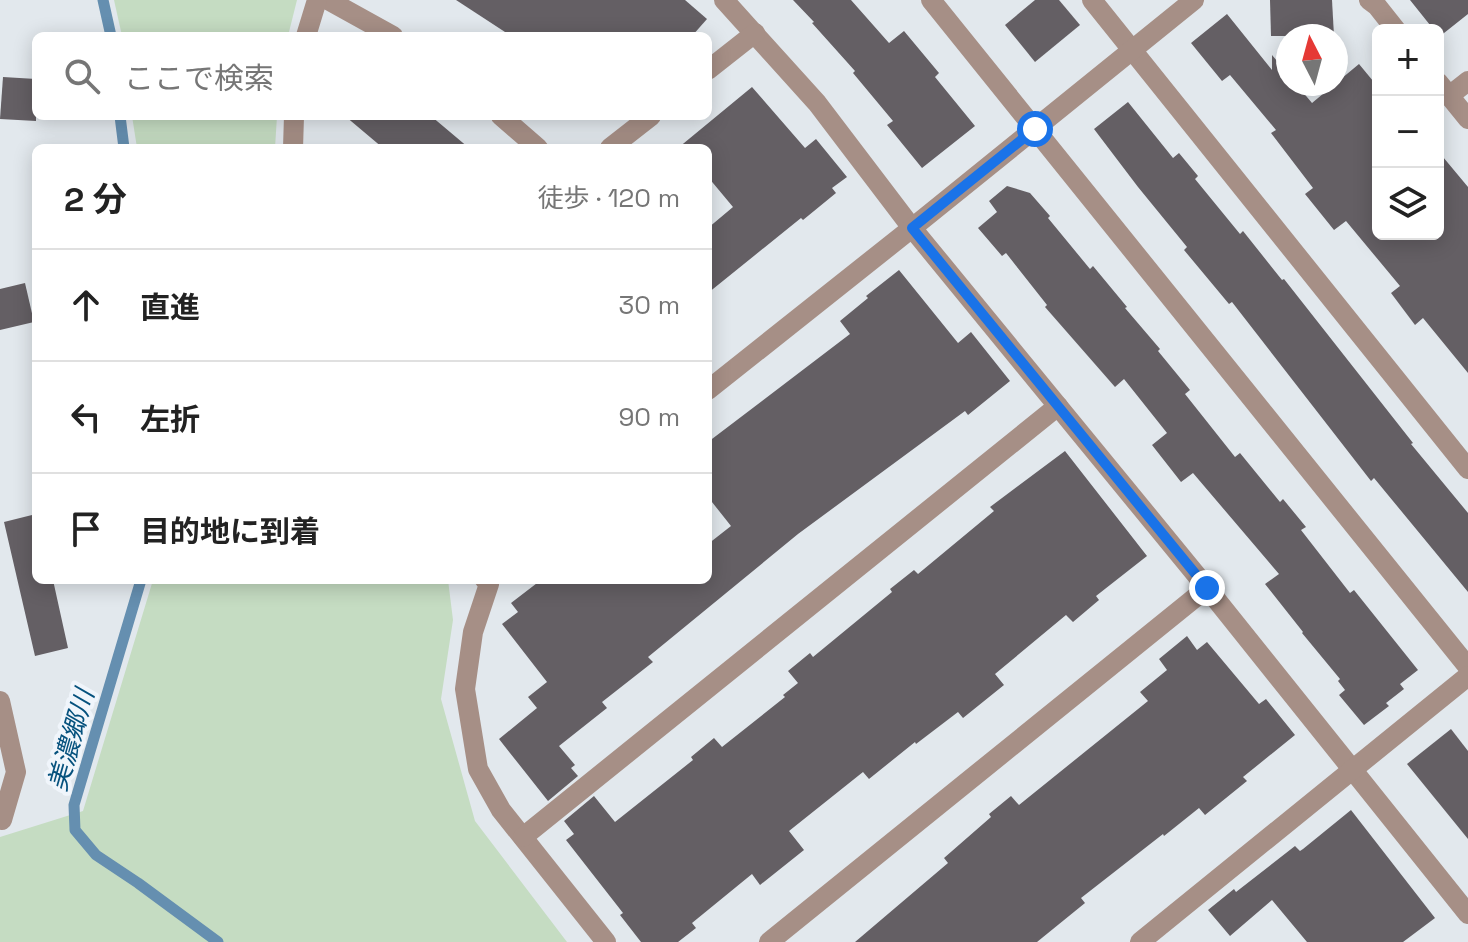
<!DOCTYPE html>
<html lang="ja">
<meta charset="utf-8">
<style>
:root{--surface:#fff;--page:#f2f2f2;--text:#222;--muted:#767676;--line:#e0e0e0}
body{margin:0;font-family:"Space Grotesk","Noto Sans JP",sans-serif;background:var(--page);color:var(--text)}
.controls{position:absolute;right:24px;top:24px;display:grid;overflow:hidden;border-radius:12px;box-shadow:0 4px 20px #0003}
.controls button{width:72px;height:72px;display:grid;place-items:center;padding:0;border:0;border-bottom:2px solid var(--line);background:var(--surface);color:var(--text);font:40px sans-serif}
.compass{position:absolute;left:1276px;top:24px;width:72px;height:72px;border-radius:50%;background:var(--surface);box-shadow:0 4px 20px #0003;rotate:354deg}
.stop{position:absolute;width:24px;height:24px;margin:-18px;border:6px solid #1a73e8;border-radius:50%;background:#fff}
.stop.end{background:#1a73e8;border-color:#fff;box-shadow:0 2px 8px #0008}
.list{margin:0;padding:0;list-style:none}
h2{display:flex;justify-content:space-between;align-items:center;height:104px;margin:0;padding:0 32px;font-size:34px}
h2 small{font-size:26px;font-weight:400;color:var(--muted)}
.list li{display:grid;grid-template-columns:52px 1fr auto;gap:24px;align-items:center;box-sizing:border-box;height:112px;padding:0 32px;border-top:2px solid var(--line)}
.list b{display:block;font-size:30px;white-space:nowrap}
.list em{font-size:26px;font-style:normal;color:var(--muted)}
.icon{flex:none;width:44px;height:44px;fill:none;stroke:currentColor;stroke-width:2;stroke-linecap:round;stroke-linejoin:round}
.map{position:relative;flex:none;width:1468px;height:942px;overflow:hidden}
.search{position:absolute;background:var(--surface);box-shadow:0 4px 20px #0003;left:32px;top:32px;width:680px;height:88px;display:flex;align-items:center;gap:20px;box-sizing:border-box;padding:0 28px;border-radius:12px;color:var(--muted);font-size:30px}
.panel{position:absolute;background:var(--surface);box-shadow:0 4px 20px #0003;left:32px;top:144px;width:680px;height:440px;border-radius:12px}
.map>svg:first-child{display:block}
.green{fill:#c5dcc2}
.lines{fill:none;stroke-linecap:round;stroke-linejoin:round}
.stream{stroke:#658fb0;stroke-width:11}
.building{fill:#645f64}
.street{stroke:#a68f86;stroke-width:20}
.route{stroke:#1a73e8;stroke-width:10}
.labels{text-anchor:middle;stroke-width:8;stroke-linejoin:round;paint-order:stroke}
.water-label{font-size:26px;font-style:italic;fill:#05517d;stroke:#f0f5fb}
</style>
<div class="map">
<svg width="1468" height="942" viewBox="0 0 1468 942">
<rect width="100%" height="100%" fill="#e2e8ed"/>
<g class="green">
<polygon points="114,0 297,0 288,36 122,36"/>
<polygon points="132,116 277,116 275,148 137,148"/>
<polygon points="153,580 448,580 453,620 441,699 475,821 567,942 0,942 0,837 83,811"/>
</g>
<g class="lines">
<g class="stream">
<polyline points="103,0 111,36"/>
<polyline points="120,116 124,148"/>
<polyline points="141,580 74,805 75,830 96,855 138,883 218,942"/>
</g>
</g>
<g class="building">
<polygon points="456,0 685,0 707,19 692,36 511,36"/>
<polygon points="793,0 851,0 889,43 904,31 939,73 935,77 975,126 922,168 887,125 893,121 853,73 855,71 812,23 814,22"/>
<polygon points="1035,0 1059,0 1080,25 1035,62 1005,25"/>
<polygon points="1270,0 1332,0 1334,36 1271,36"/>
<polygon points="1410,0 1468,0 1468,14 1439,37 1438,30 1434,30"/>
<polygon points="1227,14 1272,70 1272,55 1288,74 1288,84 1296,84 1312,103 1359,64 1378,87 1378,234 1438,234 1438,151 1468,187 1468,373 1423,318 1415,325 1391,293 1400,286 1346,221 1334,230 1305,194 1313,188 1271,133 1276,130 1230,75 1222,81 1191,43"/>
<polygon points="3,77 36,79 36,121 0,119"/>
<polygon points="752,87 805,148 816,139 847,177 832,188 836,193 803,220 801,218 708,293 708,228 733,207 708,177 708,148 678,148"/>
<polygon points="1128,102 1173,158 1179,153 1198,176 1195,179 1240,234 1243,231 1282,280 1284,279 1413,443 1411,444 1468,513 1468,592 1374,478 1371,481 1232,302 1229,304 1184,250 1187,247 1138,187 1094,129"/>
<polygon points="345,116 431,116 469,148 383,148"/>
<polygon points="1007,186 1030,193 1050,216 1048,218 1090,269 1093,266 1127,307 1125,308 1160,349 1158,351 1190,390 1185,394 1235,457 1240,453 1280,502 1283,499 1306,527 1301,530 1350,593 1354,590 1418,670 1400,684 1404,689 1386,703 1389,706 1364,725 1339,695 1345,690 1338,681 1340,679 1302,633 1303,632 1265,584 1279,574 1193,473 1181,482 1152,445 1167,433 1124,379 1115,387 1045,307 1047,305 1006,253 1002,256 978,228 997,212 989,201"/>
<polygon points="899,270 958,343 971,332 1010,381 968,415 965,411 798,534 648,657 653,662 602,702 607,708 559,746 575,765 571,768 578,776 548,801 499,739 537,708 528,697 547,682 502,624 518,612 511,603 541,580 708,580 708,544 731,526 708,497 708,442 850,334 840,321 868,298 866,296"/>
<polygon points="25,283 34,322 0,330 0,289"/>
<polygon points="1065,451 1147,556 1096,596 1099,600 1073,622 1066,615 995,674 1004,685 963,718 958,712 916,744 915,742 869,779 863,772 789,831 804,850 760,885 752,874 692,923 696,928 678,942 641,942 620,915 623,913 566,840 574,834 564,821 594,796 615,822 693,760 691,757 714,738 722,747 785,697 783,695 798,683 788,671 810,653 813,657 892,592 890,589 914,570 918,574 994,511 990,507"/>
<polygon points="36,514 36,580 53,580 68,648 35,656 4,522"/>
<polygon points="1187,636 1197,650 1207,642 1259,704 1266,699 1295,735 1243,777 1247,781 1205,815 1199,808 1164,836 1163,834 1081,898 1085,903 1037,942 855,942 948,863 944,858 991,817 989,814 1011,796 1019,805 1148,701 1140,692 1167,670 1159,659"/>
<polygon points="1451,729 1468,751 1468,839 1407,764"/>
<polygon points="1351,810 1435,918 1403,942 1307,942 1272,900 1230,936 1208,910 1234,889 1236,892 1295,846 1300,851 1303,849"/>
</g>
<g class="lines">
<g class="street">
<polyline points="328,0 393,36"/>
<polyline points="724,0 817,103 912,228 1207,588 1468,914"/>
<polyline points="931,0 1468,667"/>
<polyline points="1092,0 1468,469"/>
<polyline points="1369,0 1377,6 1396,30"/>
<polyline points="306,36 317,0"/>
<polyline points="708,70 755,33"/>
<polyline points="1438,82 1468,119"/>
<polyline points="1449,96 1468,81"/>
<polyline points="501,116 538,148"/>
<polyline points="293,148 294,116"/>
<polyline points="610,148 651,116"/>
<polyline points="708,390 912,228 1194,0"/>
<polyline points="485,580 489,584 473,632 465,689 478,769 501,810 606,942"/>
<polyline points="0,701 16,772 2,820"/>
<polyline points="523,837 1058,406"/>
<polyline points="769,942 1207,588"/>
<polyline points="1140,942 1468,676"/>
</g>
</g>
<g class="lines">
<polyline class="route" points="1035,129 912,228 1207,588"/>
</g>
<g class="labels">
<g class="water-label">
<text transform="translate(71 740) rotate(-74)" y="9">美濃郷川</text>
</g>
</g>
</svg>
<div class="controls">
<button>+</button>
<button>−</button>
<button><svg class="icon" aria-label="layers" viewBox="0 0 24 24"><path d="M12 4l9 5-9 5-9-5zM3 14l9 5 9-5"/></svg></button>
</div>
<svg class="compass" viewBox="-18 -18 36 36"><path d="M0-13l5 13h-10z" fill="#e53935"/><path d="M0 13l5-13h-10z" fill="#767676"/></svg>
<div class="stop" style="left:1035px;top:129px"></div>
<div class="stop end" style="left:1207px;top:588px"></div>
<div class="search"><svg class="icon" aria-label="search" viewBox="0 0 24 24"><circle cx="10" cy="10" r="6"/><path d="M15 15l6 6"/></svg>ここで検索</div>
<section class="panel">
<h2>2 分<small>徒歩 · 120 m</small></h2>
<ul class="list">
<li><svg class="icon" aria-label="ahead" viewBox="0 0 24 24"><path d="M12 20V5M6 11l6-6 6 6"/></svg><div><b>直進</b></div><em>30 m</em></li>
<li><svg class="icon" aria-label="left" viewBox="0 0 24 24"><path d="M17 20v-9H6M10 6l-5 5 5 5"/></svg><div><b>左折</b></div><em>90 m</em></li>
<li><svg class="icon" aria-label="arrive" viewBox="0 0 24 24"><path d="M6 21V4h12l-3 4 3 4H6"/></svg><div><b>目的地に到着</b></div></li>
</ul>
</section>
</div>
